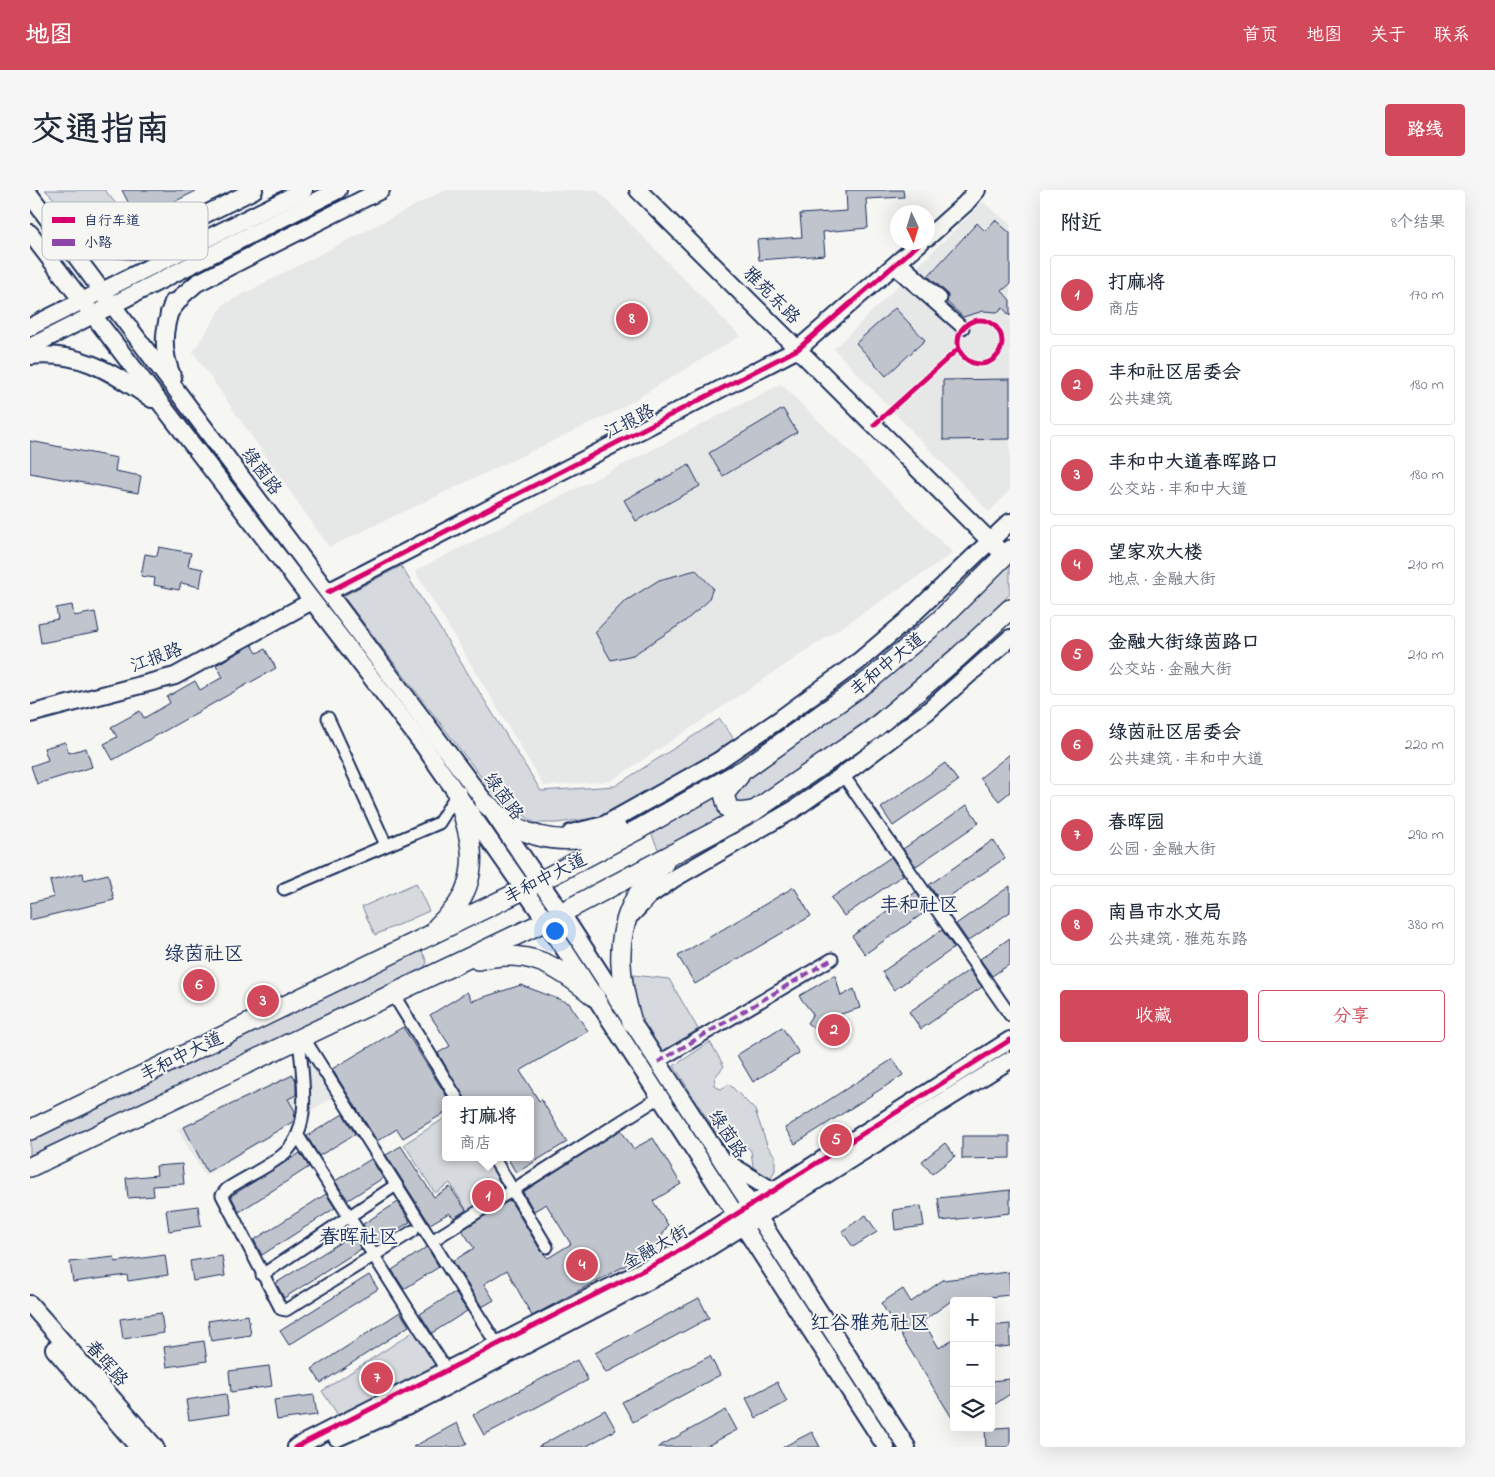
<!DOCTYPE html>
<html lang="zh">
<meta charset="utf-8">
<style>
:root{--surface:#fff;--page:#f6f6f7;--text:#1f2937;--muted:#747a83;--line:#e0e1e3;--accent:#d1495b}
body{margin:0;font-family:"Indie Flower","LXGW WenKai TC",sans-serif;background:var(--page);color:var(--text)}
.controls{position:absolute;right:15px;bottom:15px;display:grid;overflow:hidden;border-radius:5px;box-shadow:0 5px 20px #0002}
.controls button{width:45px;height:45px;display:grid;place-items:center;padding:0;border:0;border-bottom:1px solid var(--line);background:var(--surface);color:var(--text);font:25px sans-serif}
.compass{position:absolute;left:860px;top:15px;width:45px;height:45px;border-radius:50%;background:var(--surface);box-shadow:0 5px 20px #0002;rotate:176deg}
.you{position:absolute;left:524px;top:740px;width:18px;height:18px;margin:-12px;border:4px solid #fff;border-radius:50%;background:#1a73e8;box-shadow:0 0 0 8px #1a73e833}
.badge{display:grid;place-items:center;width:32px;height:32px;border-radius:50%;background:var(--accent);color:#fff;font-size:16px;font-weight:700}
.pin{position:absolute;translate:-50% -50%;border:2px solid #fff;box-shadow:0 1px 5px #0006}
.popup{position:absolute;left:412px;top:906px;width:92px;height:65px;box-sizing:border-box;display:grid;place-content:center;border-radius:5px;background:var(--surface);filter:drop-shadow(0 1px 4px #0005);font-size:16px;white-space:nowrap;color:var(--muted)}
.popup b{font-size:19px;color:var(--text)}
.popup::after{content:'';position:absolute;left:50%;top:100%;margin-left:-10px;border:10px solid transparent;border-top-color:var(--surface)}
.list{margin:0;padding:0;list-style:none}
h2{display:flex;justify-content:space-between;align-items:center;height:65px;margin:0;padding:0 20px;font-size:21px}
h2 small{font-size:16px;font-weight:400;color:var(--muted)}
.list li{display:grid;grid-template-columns:32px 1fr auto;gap:15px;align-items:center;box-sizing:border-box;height:80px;margin:0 10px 10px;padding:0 10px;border:1px solid var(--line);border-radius:5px}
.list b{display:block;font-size:19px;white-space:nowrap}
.list p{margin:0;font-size:16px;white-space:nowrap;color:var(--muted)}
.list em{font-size:16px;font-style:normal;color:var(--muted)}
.actions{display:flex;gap:10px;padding:15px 20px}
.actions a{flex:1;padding:11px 0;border:1px solid var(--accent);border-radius:5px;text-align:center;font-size:18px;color:var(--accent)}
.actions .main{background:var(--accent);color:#fff}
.icon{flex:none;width:28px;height:28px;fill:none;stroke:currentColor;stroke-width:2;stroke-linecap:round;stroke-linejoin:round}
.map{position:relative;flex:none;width:980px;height:1257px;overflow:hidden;border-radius:5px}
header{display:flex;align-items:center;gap:30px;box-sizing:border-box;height:70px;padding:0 25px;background:var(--accent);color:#fff}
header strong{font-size:24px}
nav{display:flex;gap:28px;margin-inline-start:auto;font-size:18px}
.intro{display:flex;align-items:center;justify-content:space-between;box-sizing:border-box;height:120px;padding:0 30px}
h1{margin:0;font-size:35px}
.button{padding:12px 22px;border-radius:5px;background:var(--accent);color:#fff;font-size:18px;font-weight:700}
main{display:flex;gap:30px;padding:0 30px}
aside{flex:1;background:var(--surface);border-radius:5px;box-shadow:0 5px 20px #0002}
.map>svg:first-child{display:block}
.built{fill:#e6e7e7}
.green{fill:#d6d9dd;stroke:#78849e}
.building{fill:#c0c4cd;stroke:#1b2f5e}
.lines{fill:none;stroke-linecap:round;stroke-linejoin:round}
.street-casing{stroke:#1b2f5e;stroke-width:15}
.secondary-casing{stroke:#1b2f5e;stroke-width:20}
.primary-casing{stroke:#1b2f5e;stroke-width:22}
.street{stroke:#f6f6f2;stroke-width:11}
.secondary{stroke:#f6f6f2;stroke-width:16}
.primary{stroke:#f6f6f2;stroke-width:19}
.quiet{stroke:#8e44ad;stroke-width:4;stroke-dasharray:8 4;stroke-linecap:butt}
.cycleway-casing{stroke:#f6f6f2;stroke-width:8}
.cycleway{stroke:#d6006c;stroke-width:5}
.labels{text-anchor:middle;stroke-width:4;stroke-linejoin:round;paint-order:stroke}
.street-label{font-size:18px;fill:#1b2f5e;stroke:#f6f6f2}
.quarter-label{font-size:20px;fill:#1b2f5e;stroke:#f6f6f2}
.key{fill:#f6f6f2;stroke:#b4bac6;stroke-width:1}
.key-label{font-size:14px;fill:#1b2f5e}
</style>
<header>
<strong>地图</strong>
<nav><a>首页</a><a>地图</a><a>关于</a><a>联系</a></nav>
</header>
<div class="intro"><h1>交通指南</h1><a class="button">路线</a></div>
<main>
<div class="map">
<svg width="980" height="1257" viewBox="0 0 980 1257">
<rect width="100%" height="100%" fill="#f6f6f2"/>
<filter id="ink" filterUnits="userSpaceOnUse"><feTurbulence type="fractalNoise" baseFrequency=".02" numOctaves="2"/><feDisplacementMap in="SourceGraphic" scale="10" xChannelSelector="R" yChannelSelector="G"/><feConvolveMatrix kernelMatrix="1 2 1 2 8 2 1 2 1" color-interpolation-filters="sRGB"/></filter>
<g filter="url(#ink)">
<g class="built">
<polygon points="415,0 567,0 710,146 586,221 299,357 163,162 194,114"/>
<polygon points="953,12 980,34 980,300 959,322 804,159"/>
<polygon points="751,194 923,363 581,591 514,596 385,381"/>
<polygon points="282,874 305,906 175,986 147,939"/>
</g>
<g class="green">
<polygon points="15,0 75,0 108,42 99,45 63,40 34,19"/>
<path d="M980,371v33c-83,82 -175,155 -273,216 -24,15 -49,27 -74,40l-5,-1 -6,-14 3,-5c63,-37 127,-74 185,-118 62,-45 115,-99 170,-151z"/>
<polygon points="371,376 511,601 585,596 690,529 706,552 566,628 527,633 505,633 465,605 313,406"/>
<polygon points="386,693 399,721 345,745 332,717"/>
<polygon points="385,760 392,761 397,772 394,778 0,969 0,946"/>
<polygon points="603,785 639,789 668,839 630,864 609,831 605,816"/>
<polygon points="680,852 694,876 685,887 684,896 691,899 699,894 725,920 737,955 745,966 745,980 740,991 724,984 721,961 713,952 701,967 644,876"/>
<polygon points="415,928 416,967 460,967 480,999 439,1024 420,993 405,1003 374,954"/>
<polygon points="386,1140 408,1176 308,1225 292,1201"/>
</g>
<g class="building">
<polygon points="92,0 168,0 107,30"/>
<polygon points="816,0 873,0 874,7 836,9 838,38 793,42 795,65 729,70 727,50 772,47 770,24 817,21"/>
<polygon points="965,30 980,43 980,94 972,101 980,110 980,126 973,118 967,122 953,121 933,127 917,112 918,106 916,102 898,86 947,33 955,41"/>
<polygon points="865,118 895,150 856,186 826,153"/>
<polygon points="980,189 980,249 913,250 913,190"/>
<polygon points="753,219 767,242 693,286 679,263"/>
<polygon points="0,251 87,268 85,281 111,286 108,303 0,283"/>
<polygon points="659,275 670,296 606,331 594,310"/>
<polygon points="129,357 161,363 158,376 173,379 170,397 151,393 149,400 124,395 125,388 111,386 115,364 127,366"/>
<polygon points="666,380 683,398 678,411 654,432 603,465 581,470 565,442 594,412 629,390"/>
<polygon points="42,415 44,426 65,422 69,442 11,453 8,433 28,429 26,418"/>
<polygon points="222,455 227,463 235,459 246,478 83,570 74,554 87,547 81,537 110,521 114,528 140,513 137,507 165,491 170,500 193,487 186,475"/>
<polygon points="35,552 39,563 56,558 62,577 7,594 1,576 18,570 14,558"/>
<polygon points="980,564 980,602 969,611 950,588"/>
<polygon points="915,573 928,591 863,636 851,618"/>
<polygon points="937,615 949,633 886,676 873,659"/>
<polygon points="963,650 975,668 911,712 899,695"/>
<polygon points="861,667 873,685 814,726 801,708"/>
<polygon points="53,683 54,690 78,684 84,710 0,730 0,713 24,707 20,691"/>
<polygon points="980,696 980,722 938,751 926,734"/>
<polygon points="764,697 781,726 665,794 648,766"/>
<polygon points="886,702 898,720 835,764 822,746"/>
<polygon points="912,740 924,758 864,800 852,782"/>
<polygon points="980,748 980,774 962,786 950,769"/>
<polygon points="939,780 952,797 891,839 879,822"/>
<polygon points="805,785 811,806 824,799 830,818 808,825 790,843 777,833 783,824 769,806"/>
<polygon points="491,795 539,813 558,841 490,881 509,911 511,909 537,952 486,983 477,967 500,967 500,910 435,910 408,863 420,856 400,825 437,802 442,811"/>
<polygon points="373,837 419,910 416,910 416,922 373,948 367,939 347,951 302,879"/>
<polygon points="752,837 769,863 723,892 707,865"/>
<polygon points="863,869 873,885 765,954 755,938"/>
<polygon points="263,885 266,891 266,905 258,909 265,921 264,931 177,982 154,937"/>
<polygon points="313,924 325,944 289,966 277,946"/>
<polygon points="591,940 603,959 623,948 651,994 623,1011 638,1035 624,1060 502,1126 477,1080 454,1094 464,1110 452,1117 423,1071 444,1058 432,1040 480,1010 511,1061 518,1068 541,1054 516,1014 504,1021 493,1002"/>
<polygon points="932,946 980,946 980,968 932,969"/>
<polygon points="915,953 925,966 902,984 892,971"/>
<polygon points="371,956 404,1007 420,997 436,1020 424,1028 419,1023 400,1034 356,965"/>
<polygon points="270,963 279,977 209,1022 201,1006"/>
<polygon points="341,969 353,988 318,1010 305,991"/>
<polygon points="152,974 154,994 123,996 124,1006 98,1008 96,988 127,985 126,976"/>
<polygon points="461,998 464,1003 452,1010 449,1006"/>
<polygon points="980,1000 980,1023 911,1031 908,1008"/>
<polygon points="296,1004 305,1018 232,1065 224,1050"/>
<polygon points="368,1012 380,1032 345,1054 333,1034"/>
<polygon points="168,1016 171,1036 139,1041 136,1020"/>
<polygon points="891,1016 894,1036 865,1040 863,1020"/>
<polygon points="836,1025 847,1042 823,1057 812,1041"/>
<polygon points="322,1045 331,1059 254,1108 246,1093"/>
<polygon points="397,1057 409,1077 374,1099 362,1080"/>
<polygon points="135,1065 138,1085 98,1091 97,1085 43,1092 40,1072 84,1067 85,1072"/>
<polygon points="192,1066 195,1086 163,1091 160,1071"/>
<polygon points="979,1082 980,1105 921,1111 893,1131 909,1158 924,1148 924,1231 851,1113 873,1099 881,1112 913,1090"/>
<polygon points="339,1085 348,1099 259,1155 250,1141"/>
<polygon points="425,1102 437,1121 402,1143 390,1124"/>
<polygon points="669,1108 679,1128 576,1183 565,1163"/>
<polygon points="370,1122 379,1136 291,1193 282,1179"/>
<polygon points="131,1123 134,1143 93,1149 90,1129"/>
<polygon points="218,1125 221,1145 181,1151 178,1131"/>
<polygon points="980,1134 980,1156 961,1158 961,1136"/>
<polygon points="174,1151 177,1171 137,1177 134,1157"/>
<polygon points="680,1166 690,1185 603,1232 592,1212"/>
<polygon points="547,1170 558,1190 454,1245 443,1225"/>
<polygon points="239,1176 242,1196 201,1202 199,1181"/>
<polygon points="980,1189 980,1204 961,1217 961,1191"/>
<polygon points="747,1192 757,1212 726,1228 716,1208"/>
<polygon points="196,1204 199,1224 159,1230 156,1210"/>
<polygon points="284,1205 287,1225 247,1230 244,1210"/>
<polygon points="575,1220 586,1240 555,1257 508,1257"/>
<polygon points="696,1220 707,1240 675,1257 628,1257"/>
<polygon points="427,1233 437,1253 430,1257 383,1257"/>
<polygon points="980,1237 980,1257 956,1257 955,1239"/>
<polygon points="782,1242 790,1257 753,1257"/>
</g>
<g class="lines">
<g class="street-casing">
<g id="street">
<polyline points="870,71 911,108"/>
<polyline points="863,77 933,138"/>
<polyline points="298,528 356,655"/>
<polyline points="813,585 980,825"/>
<polyline points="254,699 409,633 427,604"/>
<polyline points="363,804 428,910"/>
<polyline points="273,847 464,1150 462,1158"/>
<path d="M269,849c3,37 16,93 -19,118 -16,12 -36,21 -53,32l-5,6 59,114 5,1 127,-79"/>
<polyline points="628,872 802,769"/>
<polyline points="268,946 417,1181"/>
<polyline points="463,967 517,1057"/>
<polyline points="408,1047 630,907"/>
<polyline points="232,1085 366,995"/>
</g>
</g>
<g class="secondary-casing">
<g id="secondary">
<polyline points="608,0 968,359"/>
<polyline points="0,5 461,620 538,733 877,1257"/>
<path d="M22,25c14,11 29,23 45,29 28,10 61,4 89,3"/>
<polyline points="0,43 393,555 516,731 856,1257"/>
<polyline points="898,47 935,14 947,0"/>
<polyline points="111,53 130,47 224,0"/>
<polyline points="139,123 153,105 167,93 351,0"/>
<polyline points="0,137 274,0"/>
<polyline points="0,157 308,0"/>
<path d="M0,166c52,-5 80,16 122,43"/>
<path d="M143,188c-12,-28 -10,-48 0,-76"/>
<polyline points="298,402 768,159 891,52"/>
<polyline points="0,524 145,486 282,411"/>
<polyline points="541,643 574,635 688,571 750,529 829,471 876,431 980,332"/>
<polyline points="602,724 619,706 645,688 763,620 813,585 898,521 980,448"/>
<polyline points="696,972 743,1001"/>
<polyline points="0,1114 125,1257"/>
<polyline points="24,1159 108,1257"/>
<polyline points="307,1248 383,1214 659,1070 980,870"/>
<polyline points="266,1257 639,1067 980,850"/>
</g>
</g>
<g class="primary-casing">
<g id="primary">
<polyline points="709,586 694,604 698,618 708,623 724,621"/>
<path d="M455,613c10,8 20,18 31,24 33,18 68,14 103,4"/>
<path d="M407,737c7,-8 16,-15 21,-23 24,-37 11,-72 -1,-110"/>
<path d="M448,770c50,-13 80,6 117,37"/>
<path d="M602,832c-12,-39 -18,-81 1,-119 7,-15 21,-28 31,-40"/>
<polyline points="0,940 499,697 609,639 715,579 841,489 910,430 980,360"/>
<polyline points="0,977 516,731 724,621 842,540 927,468 980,419"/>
</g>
</g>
<use href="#street" class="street"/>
<use href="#secondary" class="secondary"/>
<use href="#primary" class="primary"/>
<polyline class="quiet" points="628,872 802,769"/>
<g class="cycleway-casing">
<g id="cycleway">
<circle cx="950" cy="152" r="22"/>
<polyline points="844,235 929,158"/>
<polyline points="298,402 768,159 891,52"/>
<polyline points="266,1257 639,1067 980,850"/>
</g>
</g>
<use href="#cycleway" class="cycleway"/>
</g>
</g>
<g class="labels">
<g class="street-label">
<text transform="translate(742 105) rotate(45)" y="6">雅苑东路</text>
<text transform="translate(599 231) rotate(-27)" y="6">江报路</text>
<text transform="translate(232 281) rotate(53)" y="6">绿茵路</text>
<text transform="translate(126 467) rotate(-20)" y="6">江报路</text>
<text transform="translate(857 474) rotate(-39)" y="6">丰和中大道</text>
<text transform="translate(474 606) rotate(54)" y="6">绿茵路</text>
<text transform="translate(515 688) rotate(-27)" y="6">丰和中大道</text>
<text transform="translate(151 866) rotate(-26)" y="6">丰和中大道</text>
<text transform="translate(698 944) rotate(57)" y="6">绿茵路</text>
<text transform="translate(625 1057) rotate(-29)" y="6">金融大街</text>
<text transform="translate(77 1173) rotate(49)" y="6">春晖路</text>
</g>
<g class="quarter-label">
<text x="889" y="721">丰和社区</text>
<text x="174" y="770">绿茵社区</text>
<text x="329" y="1053">春晖社区</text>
<text x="840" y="1139">红谷雅苑社区</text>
</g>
</g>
<rect x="12" y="12" width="166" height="58" rx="8" class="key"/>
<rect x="22" y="27" width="23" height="6" fill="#d6006c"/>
<rect x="22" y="49" width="23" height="7" fill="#8e44ad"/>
<g class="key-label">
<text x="54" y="35">自行车道</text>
<text x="54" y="57">小路</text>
</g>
</svg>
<div class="controls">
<button>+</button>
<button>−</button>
<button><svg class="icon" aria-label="layers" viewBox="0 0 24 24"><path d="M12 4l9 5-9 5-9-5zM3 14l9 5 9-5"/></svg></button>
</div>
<svg class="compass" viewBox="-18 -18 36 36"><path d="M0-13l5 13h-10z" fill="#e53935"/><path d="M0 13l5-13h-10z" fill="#747a83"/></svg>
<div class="you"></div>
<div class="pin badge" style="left:458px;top:1006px">1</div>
<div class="popup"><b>打麻将</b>商店</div>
<div class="pin badge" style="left:804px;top:840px">2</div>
<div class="pin badge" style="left:233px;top:811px">3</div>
<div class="pin badge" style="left:552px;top:1075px">4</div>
<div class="pin badge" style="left:806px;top:950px">5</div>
<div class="pin badge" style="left:169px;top:795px">6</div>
<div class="pin badge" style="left:347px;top:1188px">7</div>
<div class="pin badge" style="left:602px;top:129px">8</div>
</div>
<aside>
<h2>附近<small>8个结果</small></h2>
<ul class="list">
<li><span class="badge">1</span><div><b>打麻将</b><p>商店</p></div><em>170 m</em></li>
<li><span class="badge">2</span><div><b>丰和社区居委会</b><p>公共建筑</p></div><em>180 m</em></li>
<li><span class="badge">3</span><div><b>丰和中大道春晖路口</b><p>公交站 · 丰和中大道</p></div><em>180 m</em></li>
<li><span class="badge">4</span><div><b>望家欢大楼</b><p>地点 · 金融大街</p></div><em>210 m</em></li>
<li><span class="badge">5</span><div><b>金融大街绿茵路口</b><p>公交站 · 金融大街</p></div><em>210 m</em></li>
<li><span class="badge">6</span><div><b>绿茵社区居委会</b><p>公共建筑 · 丰和中大道</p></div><em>220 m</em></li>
<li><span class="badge">7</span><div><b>春晖园</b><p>公园 · 金融大街</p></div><em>290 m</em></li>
<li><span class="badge">8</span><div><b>南昌市水文局</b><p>公共建筑 · 雅苑东路</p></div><em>380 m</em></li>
</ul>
<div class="actions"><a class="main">收藏</a><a>分享</a></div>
</aside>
</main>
